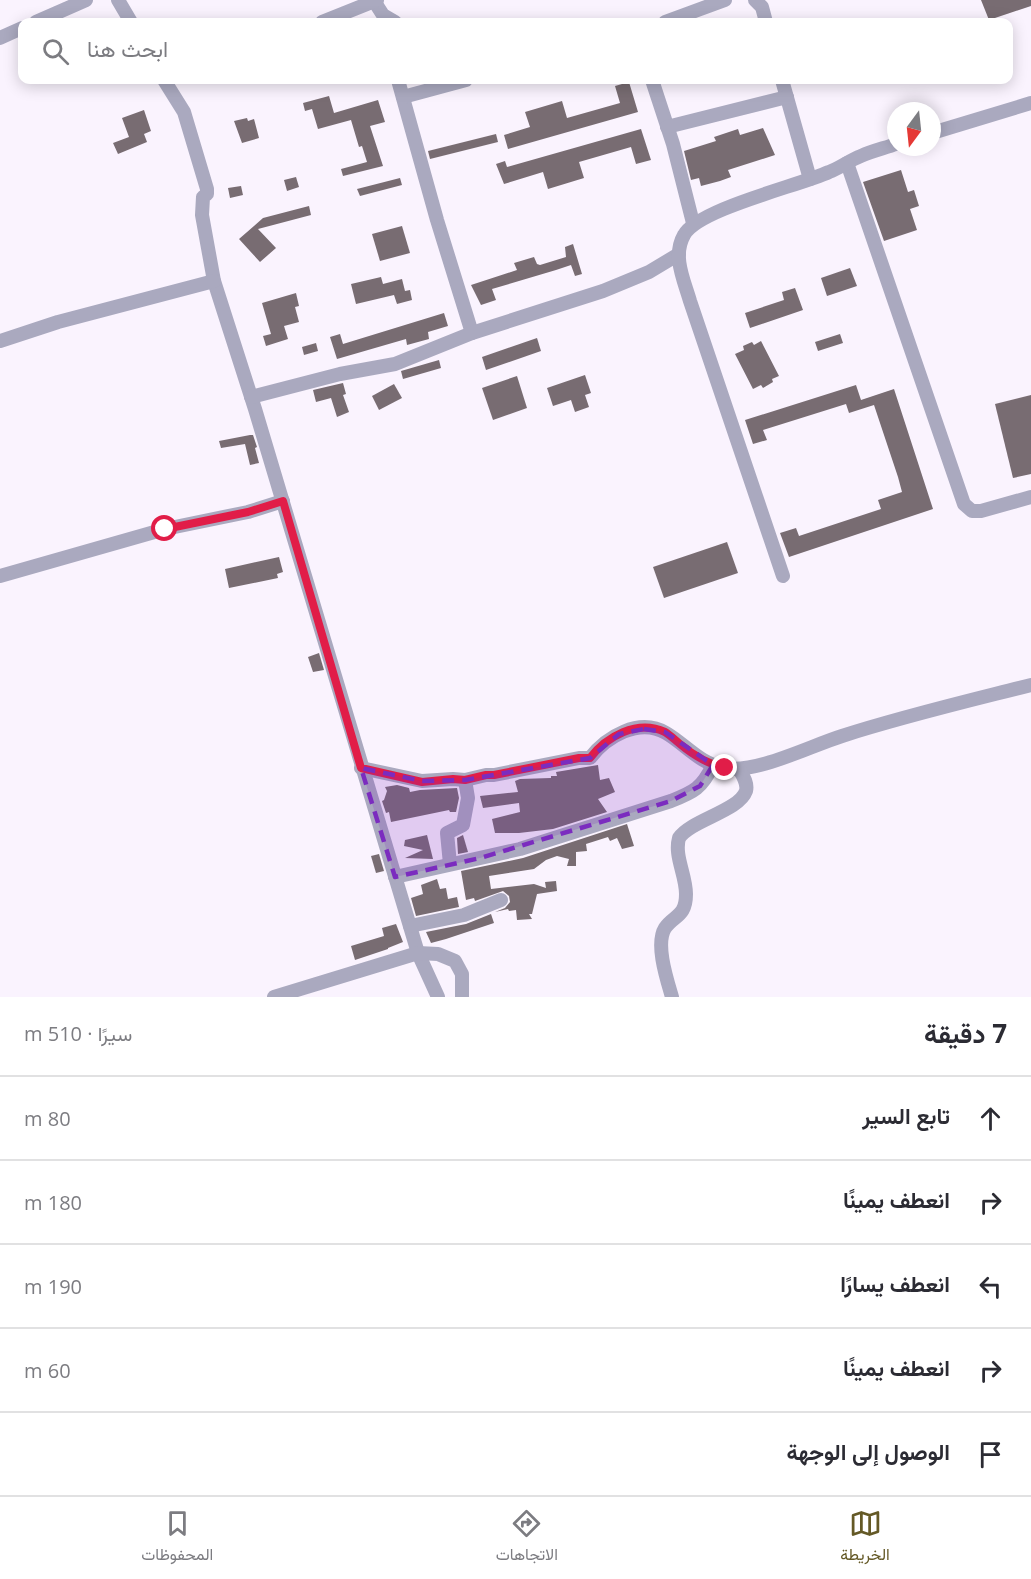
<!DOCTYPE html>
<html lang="ar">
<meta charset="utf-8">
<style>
:root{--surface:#fff;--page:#f7f7f7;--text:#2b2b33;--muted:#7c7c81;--line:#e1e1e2;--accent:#645926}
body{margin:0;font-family:"Open Sans",Vazirmatn,sans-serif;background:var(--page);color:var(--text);direction:rtl}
.compass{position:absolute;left:887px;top:102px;width:54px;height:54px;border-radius:50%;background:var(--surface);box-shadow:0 3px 15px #0003;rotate:195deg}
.stop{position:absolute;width:18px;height:18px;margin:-14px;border:4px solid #e11d48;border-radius:50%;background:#fff}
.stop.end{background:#e11d48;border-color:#fff;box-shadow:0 2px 6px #0008}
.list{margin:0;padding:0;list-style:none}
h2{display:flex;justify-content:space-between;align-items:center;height:78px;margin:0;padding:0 24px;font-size:26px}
h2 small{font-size:20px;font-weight:400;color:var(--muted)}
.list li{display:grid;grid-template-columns:39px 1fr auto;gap:18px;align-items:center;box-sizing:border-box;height:84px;padding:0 24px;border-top:2px solid var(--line)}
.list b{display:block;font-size:22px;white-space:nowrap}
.list em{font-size:20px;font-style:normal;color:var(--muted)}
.icon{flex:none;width:33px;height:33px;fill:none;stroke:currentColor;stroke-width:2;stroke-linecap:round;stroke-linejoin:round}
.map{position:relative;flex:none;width:1031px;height:997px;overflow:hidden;direction:ltr}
.search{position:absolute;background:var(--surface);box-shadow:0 3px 15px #0003;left:18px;right:18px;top:18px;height:66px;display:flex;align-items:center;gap:15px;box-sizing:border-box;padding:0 21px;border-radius:12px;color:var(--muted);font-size:22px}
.sheet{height:498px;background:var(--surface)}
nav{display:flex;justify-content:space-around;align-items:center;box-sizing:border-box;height:84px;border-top:2px solid var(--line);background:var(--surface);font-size:16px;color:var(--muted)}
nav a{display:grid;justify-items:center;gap:3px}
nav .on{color:var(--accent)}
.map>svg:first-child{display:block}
.building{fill:#786c72}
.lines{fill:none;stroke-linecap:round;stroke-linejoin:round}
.minor{stroke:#aaa9bf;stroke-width:14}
.route{stroke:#e11d48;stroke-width:8}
.marked{fill:#7b2cbf;fill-opacity:0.2;stroke:#7b2cbf;stroke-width:4.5;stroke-dasharray:12 8;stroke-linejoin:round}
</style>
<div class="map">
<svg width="1031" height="997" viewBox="0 0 1031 997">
<rect width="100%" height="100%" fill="#faf3fe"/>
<g class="building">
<polygon points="981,0 1031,0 1031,6 989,20"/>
<polygon points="629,82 638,112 508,149 504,135 530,127 525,112 562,101 567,118 620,103 615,86"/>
<polygon points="329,96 334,113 378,100 385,122 370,126 383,166 343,176 341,169 367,162 362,146 359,147 351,120 318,129 312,109 305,111 303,103"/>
<polygon points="144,110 151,131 144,134 147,142 118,154 113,143 129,137 122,118"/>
<polygon points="247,118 248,121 254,119 259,138 242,143 234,121"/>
<polygon points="763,128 775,155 728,170 731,177 720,181 701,186 699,178 691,180 684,151 716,141 714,137 738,129 740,135"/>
<polygon points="641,129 651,160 636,164 631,147 579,162 584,178 548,189 543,172 504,184 496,164 505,161 507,167"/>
<polygon points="496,134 498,142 430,159 428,151"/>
<polygon points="901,170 908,192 914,190 919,206 910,209 917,230 884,241 863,182"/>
<polygon points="296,177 299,187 287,191 284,180"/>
<polygon points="400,178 402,185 360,196 357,189"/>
<polygon points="241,186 243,195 230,198 228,188"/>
<polygon points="309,206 311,215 258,229 276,248 260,262 239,239 263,218"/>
<polygon points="402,226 410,253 380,261 372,234"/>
<polygon points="573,244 582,274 575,276 571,265 556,270 492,289 496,300 481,305 471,285 517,270 514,263 534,257 537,264 540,265 566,257 565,247"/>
<polygon points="850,268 857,286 827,296 821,278"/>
<polygon points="381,277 383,284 402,279 405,291 410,290 412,300 397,304 394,295 356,304 351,284"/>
<polygon points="795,288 803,310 750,328 745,313 784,300 782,292"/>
<polygon points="296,293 299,306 295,307 299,322 284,326 288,339 266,346 263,336 271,334 262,303"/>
<polygon points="444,313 448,326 428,332 429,339 407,345 406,339 337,359 330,337 340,334 343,344"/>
<polygon points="840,334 843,343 818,351 815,342"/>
<polygon points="537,338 541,351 486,370 482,357"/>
<polygon points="761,341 779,376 772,379 773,382 763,388 761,385 753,389 735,354 744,350 743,346 752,342 754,345"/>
<polygon points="316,343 318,351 304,355 302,347"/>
<polygon points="439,360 441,368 403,379 401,371"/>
<polygon points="585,375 591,393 585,395 589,407 575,412 571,400 553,406 547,388"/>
<polygon points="517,376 527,408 493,420 482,388"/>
<polygon points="343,383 346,394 343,395 349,412 337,417 331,398 316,402 313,390"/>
<polygon points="394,384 402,398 379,410 372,396"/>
<polygon points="856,385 861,400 894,389 933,509 789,557 780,533 796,528 799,536 881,509 878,500 902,492 898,477 874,405 849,413 846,404 763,430 767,440 753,444 745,420"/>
<polygon points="1031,395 1031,474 1013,478 995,404"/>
<polygon points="250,435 253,435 257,447 255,448 259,463 250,465 245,444 221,448 219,441"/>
<polygon points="727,542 738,573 664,598 653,567"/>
<polygon points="279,557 283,572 277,574 278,578 229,588 225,569"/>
<polygon points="319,653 324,670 313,672 308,657"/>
<polygon points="598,765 600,780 609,778 615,792 598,799 607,812 553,829 519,833 495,833 492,819 520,812 519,803 483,808 480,796 518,792 515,781 520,779 551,778 551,776 557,776 556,772"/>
<polygon points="397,785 409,788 410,792 420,790 457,788 459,798 456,812 450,812 449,810 391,822 389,812 386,813 382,801 384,800 387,791 385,787"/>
<polygon points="627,824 634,846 622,849 617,838 610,841 608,837 586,844 587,851 576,852 576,866 567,866 569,859 557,856 546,860 534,869 489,876 491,889 534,884 546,888 545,882 556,881 557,891 537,894 532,914 529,914 532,919 517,920 516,910 509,911 508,909 495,912 505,908 510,902 509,896 503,891 475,901 474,898 466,900 461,871 523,858"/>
<polygon points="427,835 433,859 405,858 423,850 404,846 405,840"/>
<polygon points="463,835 468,852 458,854 457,838"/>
<polygon points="379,854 384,871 376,873 371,856"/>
<polygon points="437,879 440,889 446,888 448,899 457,897 459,907 416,916 411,898 423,894 421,885"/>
<polygon points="491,914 494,923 446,939 431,943 426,932 466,924"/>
<polygon points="396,924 403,942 388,948 388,949 355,960 351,946 384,936 382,928"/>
</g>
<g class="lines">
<g class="minor">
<polyline points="118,0 131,22"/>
<polyline points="755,0 762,7 766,22"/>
<polyline points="374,1 383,15 395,22"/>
<polyline points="36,22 86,0"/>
<polyline points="322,22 377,0"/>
<polyline points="665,22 725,0"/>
<polyline points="0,38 22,28"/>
<polyline points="164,80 184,112 207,189 207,194 203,197 202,215 214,281 255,409 418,953 438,997"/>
<polyline points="398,80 437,220 472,333"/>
<polyline points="652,80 673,144 693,223"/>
<polyline points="782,80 810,179"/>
<polyline points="403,97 466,80"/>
<polyline points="667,127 787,97"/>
<polyline points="932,133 1031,103"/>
<polyline points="847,163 964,504 972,511 981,511 1031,497"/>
<polyline points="0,341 58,322 214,281"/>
<polyline points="251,397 340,374 395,364 472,333 603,291 649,272 679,254"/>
<polyline points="0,576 165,529 248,512 283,501"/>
<path d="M783,576l-93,-275c-6,-21 -18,-45 -6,-66 14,-26 114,-49 145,-63 11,-4 21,-12 32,-16 11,-5 24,-8 35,-12"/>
<path d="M361,768l61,13 31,-2 12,1 21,-5h8l85,-17h11c16,-21 49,-41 76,-25 19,11 34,31 58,35 32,6 86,-22 118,-32 62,-20 126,-35 189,-51"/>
<polyline points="450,864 447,833 463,825 468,798 465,780"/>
<path d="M395,877l125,-28 151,-48c23,-9 31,-13 42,-36"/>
<polyline points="410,926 464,915 501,900"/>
<polyline points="274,997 418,953 438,954 455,961 462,974 462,997"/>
<path d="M672,997c-5,-17 -17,-53 -7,-69 9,-13 21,-11 21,-34 0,-19 -12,-38 -7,-56 12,-18 60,-27 67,-47 2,-8 -3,-15 -7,-22"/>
</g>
</g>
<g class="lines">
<path class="route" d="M165,529l83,-17 35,-11 78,267 61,14 31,-3 12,1 21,-5h8l85,-17h11c16,-21 47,-39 75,-26 5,3 10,8 15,12 13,11 28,20 45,24"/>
</g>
<path class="marked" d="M644,729l21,3 48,33 -13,21 -29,15 -191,57 -85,19 -34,-109 61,13 43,-1 125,-22 29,-24z"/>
</svg>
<svg class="compass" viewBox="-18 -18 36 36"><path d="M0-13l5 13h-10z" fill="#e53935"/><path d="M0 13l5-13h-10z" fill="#7c7c81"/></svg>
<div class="stop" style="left:165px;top:529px"></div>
<div class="stop end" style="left:725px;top:768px"></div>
<div class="search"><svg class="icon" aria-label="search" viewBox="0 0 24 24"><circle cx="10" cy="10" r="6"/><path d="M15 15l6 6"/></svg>ابحث هنا</div>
</div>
<section class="sheet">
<h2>7 دقيقة<small>سيرًا · 510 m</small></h2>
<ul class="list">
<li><svg class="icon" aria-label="ahead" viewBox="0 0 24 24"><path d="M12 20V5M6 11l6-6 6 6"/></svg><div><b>تابع السير</b></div><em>80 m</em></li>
<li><svg class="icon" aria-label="right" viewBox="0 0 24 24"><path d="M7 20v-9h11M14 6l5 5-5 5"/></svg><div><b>انعطف يمينًا</b></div><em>180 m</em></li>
<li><svg class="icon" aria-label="left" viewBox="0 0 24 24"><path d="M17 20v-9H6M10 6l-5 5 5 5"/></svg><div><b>انعطف يسارًا</b></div><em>190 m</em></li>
<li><svg class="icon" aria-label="right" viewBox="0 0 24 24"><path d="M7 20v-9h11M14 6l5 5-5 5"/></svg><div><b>انعطف يمينًا</b></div><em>60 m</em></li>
<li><svg class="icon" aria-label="arrive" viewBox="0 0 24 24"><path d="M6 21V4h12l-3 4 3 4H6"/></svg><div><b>الوصول إلى الوجهة</b></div></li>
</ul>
</section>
<nav>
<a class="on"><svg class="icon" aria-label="map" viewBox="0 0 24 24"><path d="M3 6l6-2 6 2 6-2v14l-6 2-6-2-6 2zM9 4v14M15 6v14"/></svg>الخريطة</a>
<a><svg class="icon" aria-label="directions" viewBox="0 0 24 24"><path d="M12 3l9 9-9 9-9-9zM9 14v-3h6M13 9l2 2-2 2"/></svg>الاتجاهات</a>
<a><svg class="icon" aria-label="saved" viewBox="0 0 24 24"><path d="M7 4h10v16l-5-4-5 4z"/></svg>المحفوظات</a>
</nav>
